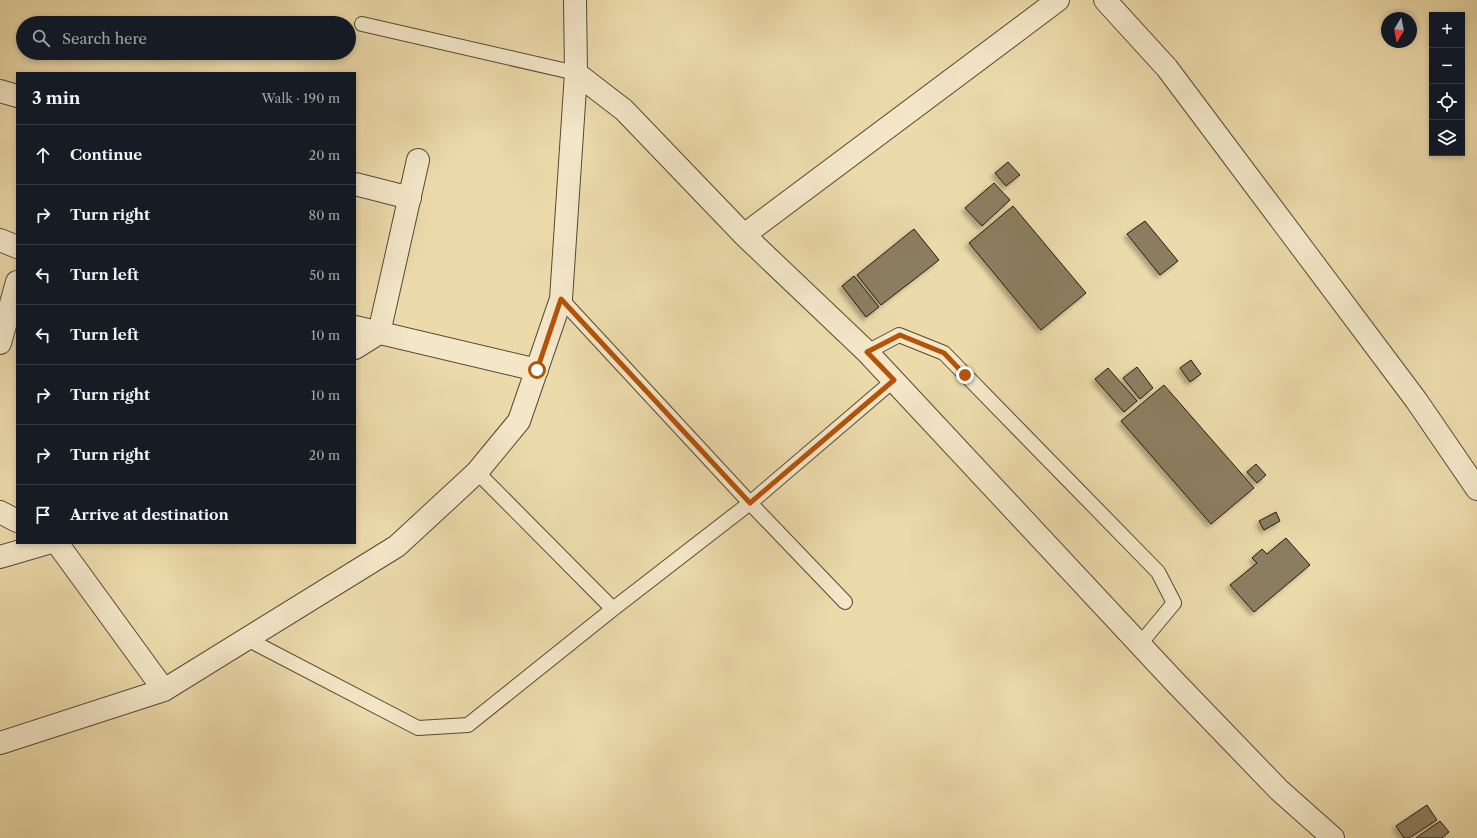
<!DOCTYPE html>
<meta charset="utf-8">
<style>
:root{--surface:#171b24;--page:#242831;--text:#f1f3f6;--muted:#9ea1a6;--line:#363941}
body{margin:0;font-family:"Libre Caslon Text",serif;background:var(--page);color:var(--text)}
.controls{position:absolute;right:12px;top:12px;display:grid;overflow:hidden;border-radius:0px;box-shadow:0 2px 6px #0003}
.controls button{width:36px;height:36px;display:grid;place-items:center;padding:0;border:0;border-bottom:1px solid var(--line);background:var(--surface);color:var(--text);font:20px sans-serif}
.compass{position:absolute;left:1381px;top:12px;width:36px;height:36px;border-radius:50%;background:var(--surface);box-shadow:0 2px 6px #0003;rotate:190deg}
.stop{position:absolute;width:12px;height:12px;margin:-9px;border:3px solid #b45309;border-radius:50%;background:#fff}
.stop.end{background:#b45309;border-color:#fff;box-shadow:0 1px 4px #0008}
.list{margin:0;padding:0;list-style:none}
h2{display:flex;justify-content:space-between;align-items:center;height:52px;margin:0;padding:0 16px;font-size:17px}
h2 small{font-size:13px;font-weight:400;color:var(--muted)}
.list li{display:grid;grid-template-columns:26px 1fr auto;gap:12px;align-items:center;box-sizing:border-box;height:60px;padding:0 16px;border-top:1px solid var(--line)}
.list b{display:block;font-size:15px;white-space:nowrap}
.list em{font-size:13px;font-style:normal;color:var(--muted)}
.icon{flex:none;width:22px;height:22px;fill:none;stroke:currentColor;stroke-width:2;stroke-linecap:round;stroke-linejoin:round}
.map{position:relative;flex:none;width:1477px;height:838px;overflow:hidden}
.search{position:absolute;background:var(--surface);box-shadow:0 2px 6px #0003;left:16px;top:16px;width:340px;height:44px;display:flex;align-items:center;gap:10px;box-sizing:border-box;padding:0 14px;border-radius:22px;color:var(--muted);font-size:15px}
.panel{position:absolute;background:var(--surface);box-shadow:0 2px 6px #0003;left:16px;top:72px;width:340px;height:472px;border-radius:0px}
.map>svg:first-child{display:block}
</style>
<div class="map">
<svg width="1477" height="838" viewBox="0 0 1477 838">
<defs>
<filter id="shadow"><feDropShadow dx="-3.5" dy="3.5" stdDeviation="2" flood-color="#0004"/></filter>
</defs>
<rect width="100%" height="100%" fill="#ecdaaa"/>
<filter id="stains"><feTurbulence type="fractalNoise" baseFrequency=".005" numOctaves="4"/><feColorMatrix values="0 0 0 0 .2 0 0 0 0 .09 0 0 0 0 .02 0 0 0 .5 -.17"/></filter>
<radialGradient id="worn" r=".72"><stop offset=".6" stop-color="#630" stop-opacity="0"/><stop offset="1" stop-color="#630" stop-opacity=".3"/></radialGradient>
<path fill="#8b7e60" stroke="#221a10" filter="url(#shadow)" d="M1008,162L1020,175L1006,186L995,173Z
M994,183L1010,200L982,226L965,208Z
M1013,206L1086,293L1041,330L969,243Z
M1145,221L1178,261L1160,275L1127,234Z
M914,229L939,260L881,305L857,275Z
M854,276L879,307L866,317L842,286Z
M1191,360L1201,374L1190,382L1180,368Z
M1137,367L1153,388L1140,399L1123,378Z
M1108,368L1137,401L1124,412L1095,379Z
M1164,385L1254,488L1211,524L1121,421Z
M1256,464L1266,475L1257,483L1247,472Z
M1276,512L1280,521L1264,530L1259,521Z
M1286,538L1310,565L1254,612L1230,585L1257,563L1252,558L1262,549L1267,554Z
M1427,805L1437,820L1409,838H1404L1396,826Z
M1440,821L1449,832L1442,838H1416Z"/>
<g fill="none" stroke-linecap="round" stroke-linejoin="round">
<defs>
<path id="service" d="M362,24L576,73
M561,299L750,503L845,602
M867,352L899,335L944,353L1158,572L1174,603L1140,644
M477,472L613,609
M247,639L418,728L468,725L613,609L750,503L894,380"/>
<path id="minor" d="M1105,0L1167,68L1416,400L1477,489
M576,73L624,110L744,235L867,352L1173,680L1279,790L1333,838
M0,91L17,96
M355,184L410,198
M744,235L1058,0
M0,240L17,247
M355,327L537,370
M0,343L17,282
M355,348L379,333L418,160
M0,512L17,521
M57,543L164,690
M0,557L48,543
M0,743L164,690L397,546L477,472L519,421L561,299L576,73L575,0"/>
</defs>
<use href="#service" stroke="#544a36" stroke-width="16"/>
<use href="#minor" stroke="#544a36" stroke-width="24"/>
<use href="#service" stroke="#f3e7c8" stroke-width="14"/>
<use href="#minor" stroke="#f3e7c8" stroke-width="22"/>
</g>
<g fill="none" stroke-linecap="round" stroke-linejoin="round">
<path stroke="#b45309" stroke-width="5" d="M537,370L561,299L750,503L894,380L867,352L900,335L944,353L965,375"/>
</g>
<rect width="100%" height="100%" filter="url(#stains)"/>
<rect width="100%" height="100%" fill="url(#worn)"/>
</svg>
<div class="controls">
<button>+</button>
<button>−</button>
<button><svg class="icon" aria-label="locate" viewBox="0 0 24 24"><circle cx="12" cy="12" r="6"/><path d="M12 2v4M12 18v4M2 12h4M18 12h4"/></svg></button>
<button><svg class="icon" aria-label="layers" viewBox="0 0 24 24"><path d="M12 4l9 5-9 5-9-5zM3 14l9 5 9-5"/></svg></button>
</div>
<svg class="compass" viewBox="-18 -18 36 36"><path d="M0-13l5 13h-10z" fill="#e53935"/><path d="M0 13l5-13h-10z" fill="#9ea1a6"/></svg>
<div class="stop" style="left:537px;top:370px"></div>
<div class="stop end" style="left:965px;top:375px"></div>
<div class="search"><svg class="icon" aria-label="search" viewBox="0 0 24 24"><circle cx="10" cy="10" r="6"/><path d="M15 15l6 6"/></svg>Search here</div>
<section class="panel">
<h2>3 min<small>Walk · 190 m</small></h2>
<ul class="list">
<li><svg class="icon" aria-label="ahead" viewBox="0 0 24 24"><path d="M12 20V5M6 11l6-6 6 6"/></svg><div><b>Continue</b></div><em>20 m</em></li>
<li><svg class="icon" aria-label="right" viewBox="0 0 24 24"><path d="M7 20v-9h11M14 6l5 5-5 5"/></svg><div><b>Turn right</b></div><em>80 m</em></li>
<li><svg class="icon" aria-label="left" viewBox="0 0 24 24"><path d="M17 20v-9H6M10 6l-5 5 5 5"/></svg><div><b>Turn left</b></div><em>50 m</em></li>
<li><svg class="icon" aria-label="left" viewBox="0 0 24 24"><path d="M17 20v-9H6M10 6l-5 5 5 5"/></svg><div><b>Turn left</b></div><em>10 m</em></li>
<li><svg class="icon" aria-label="right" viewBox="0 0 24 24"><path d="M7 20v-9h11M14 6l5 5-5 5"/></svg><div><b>Turn right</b></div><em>10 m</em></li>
<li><svg class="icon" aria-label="right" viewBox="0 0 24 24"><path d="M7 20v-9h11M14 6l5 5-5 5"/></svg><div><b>Turn right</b></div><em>20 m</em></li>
<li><svg class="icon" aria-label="arrive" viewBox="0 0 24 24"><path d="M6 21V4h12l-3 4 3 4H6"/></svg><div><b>Arrive at destination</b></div></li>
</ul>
</section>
</div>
